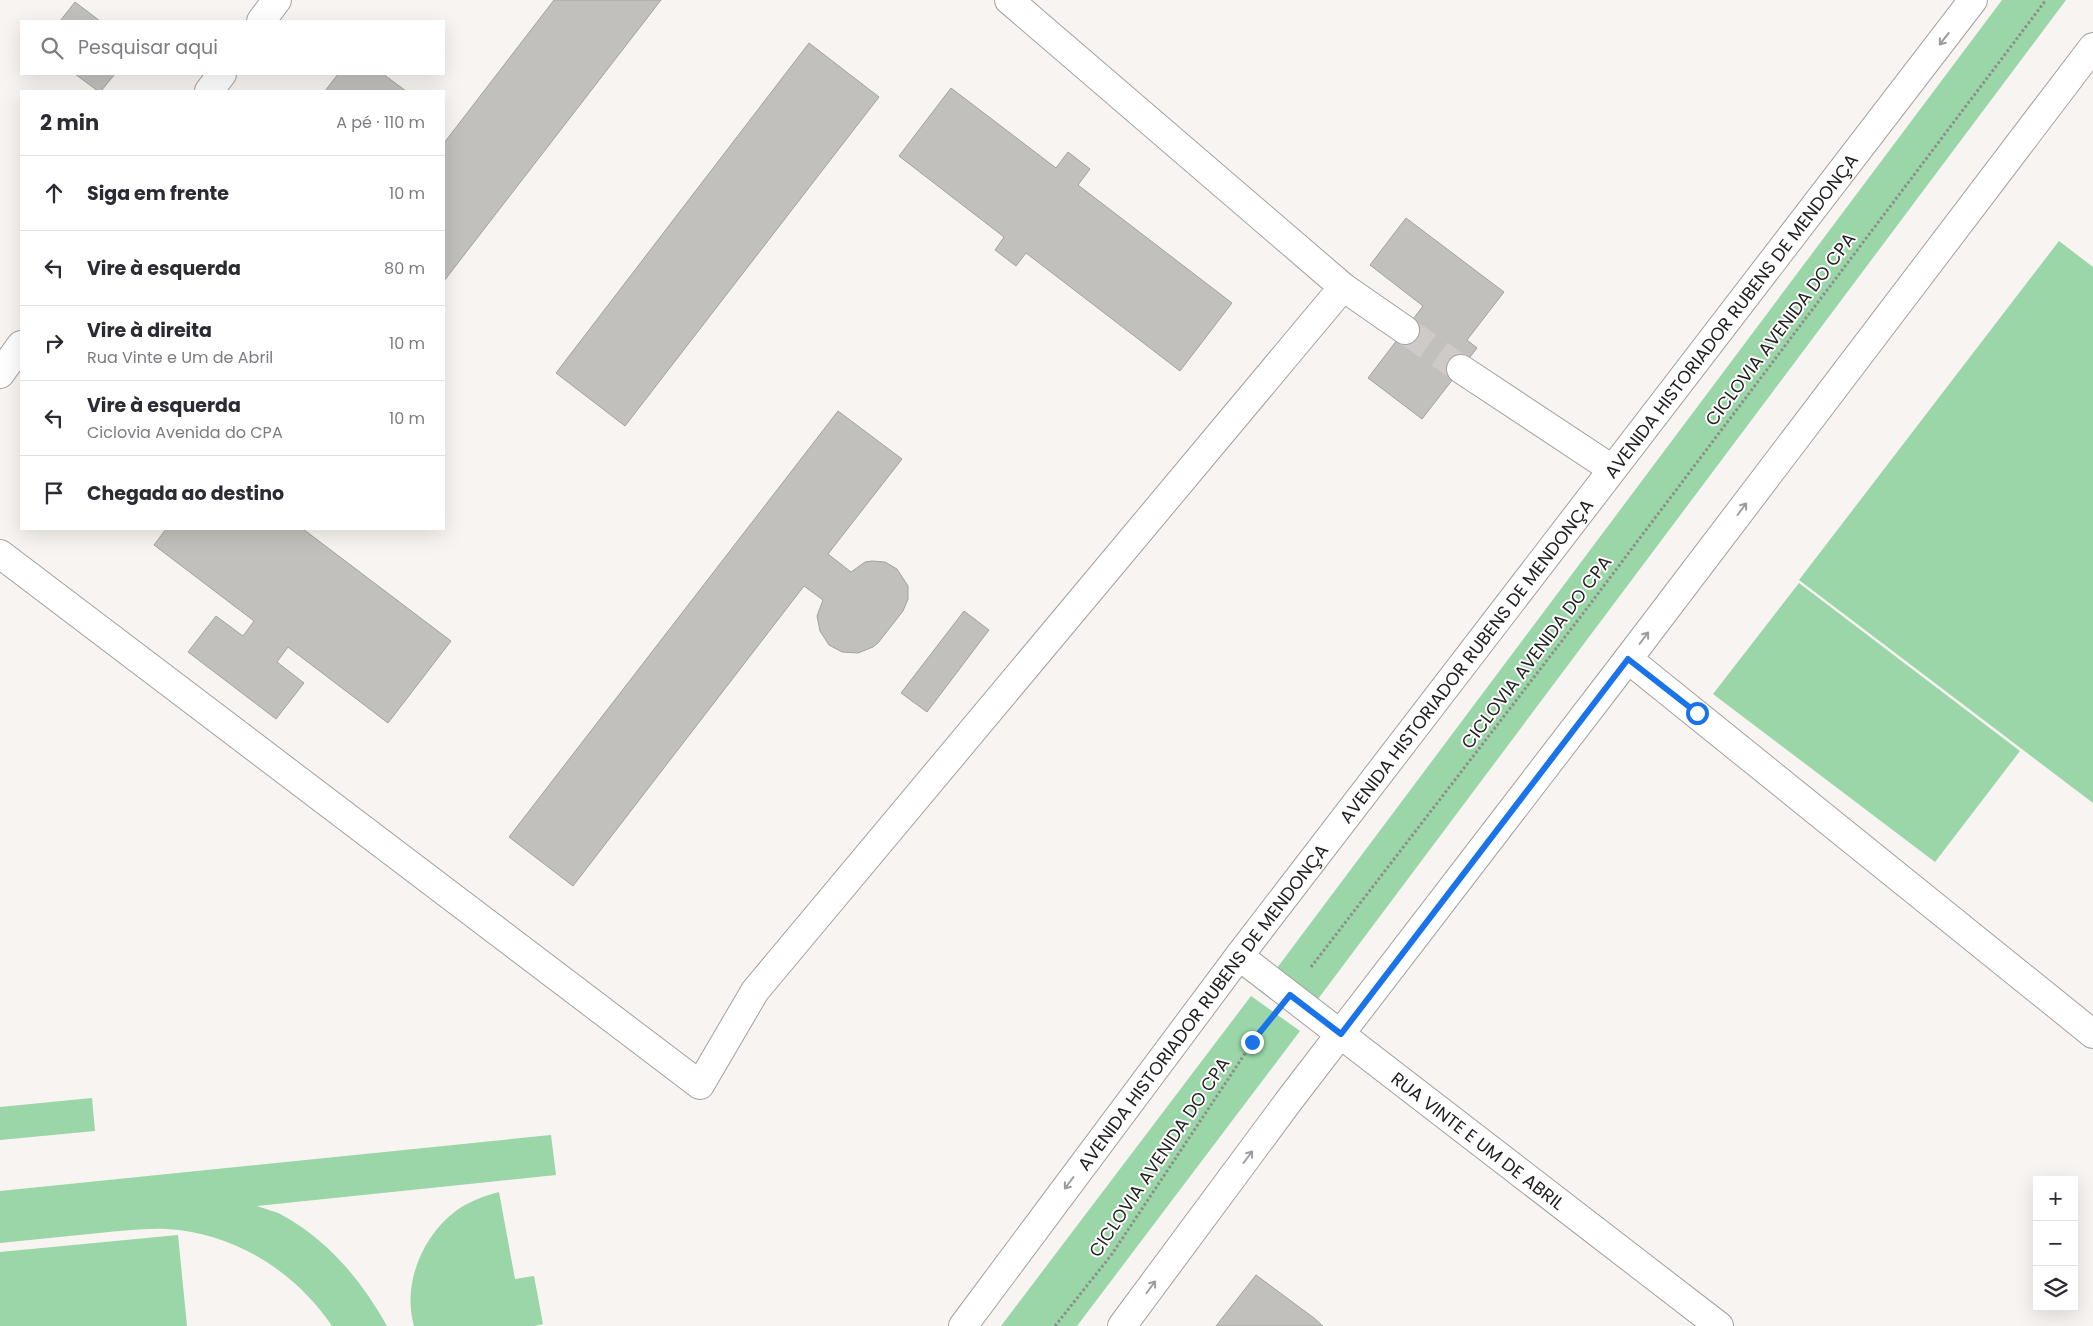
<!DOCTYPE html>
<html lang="pt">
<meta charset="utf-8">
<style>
:root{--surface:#fff;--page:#f2f2f3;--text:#2b2b33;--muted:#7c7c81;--line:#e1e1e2}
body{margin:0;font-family:Poppins,sans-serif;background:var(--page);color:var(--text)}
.controls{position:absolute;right:15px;bottom:15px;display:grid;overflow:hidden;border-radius:0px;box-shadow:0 5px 20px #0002}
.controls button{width:45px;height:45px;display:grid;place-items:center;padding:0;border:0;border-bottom:1px solid var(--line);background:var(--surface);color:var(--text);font:25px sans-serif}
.stop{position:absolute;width:15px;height:15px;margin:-11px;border:4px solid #1a73e8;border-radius:50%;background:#fff}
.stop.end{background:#1a73e8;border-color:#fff;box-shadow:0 1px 5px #0008}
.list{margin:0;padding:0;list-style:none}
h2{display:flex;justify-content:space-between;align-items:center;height:65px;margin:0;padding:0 20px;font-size:21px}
h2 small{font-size:16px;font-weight:400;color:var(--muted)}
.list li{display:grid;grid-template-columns:32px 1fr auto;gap:15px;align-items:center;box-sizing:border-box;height:75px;padding:0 20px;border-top:1px solid var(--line)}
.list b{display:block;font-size:19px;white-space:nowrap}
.list p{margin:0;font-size:16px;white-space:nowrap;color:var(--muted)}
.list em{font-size:16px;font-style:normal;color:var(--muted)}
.icon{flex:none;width:28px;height:28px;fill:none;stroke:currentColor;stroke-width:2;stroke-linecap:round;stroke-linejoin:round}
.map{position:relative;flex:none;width:2093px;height:1326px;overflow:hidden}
.search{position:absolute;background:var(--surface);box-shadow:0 5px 20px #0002;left:20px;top:20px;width:425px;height:55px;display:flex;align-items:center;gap:12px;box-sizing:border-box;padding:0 18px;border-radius:0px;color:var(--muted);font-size:19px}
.panel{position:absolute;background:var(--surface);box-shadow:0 5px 20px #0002;left:20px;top:90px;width:425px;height:440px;border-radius:0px}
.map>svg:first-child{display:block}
</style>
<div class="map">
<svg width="2093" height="1326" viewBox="0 0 2093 1326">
<rect width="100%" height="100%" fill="#f7f4f1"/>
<path fill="#9ad6a7" d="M2002,0H2066L1318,999L1277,968Z
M2059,241L2093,267V803L1799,580Z
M1799,583L2020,751L1935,862L1713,694Z
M1251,996L1300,1031L1077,1326H1001Z
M92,1098L95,1131L0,1140V1107Z
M551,1135L556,1175L257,1206C264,1209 275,1211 282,1215C329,1241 361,1280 387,1326H332C295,1271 234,1233 167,1229C144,1228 121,1231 99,1233C66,1236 33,1240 0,1243V1191Z
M499,1192L515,1279L534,1276L543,1324L534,1326H414C402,1284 422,1236 457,1210C470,1201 484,1196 499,1192Z
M178,1235L187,1326H0V1252Z"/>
<path fill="#c2c0bc" stroke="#a4a29e" d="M554,0H661L444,281V143Z
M75,2L100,21H60Z
M809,43L879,97L625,426L556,373Z
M75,74H115L101,91H98Z
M338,74H383L406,91H325Z
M951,88L1056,168L1068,152L1090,169L1078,185L1232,303L1180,371L1026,253L1016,266L995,250L1004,237L899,156Z
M1406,218L1504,292L1467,340L1477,348L1422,419L1368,378L1423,306L1370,265Z
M838,411L902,459L828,554L851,572L865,562L872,561L885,562L897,569L908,586V599L903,611L878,643L873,647L858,653L842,652L829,645L820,631L817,616L823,600L804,586L573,886L509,837Z
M166,529H303L451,641L388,723L288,647L277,662L304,683L276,719L188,652L216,616L243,636L254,621L154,545Z
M964,611L989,630L927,712L901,693Z
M1256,1275L1314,1318L1323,1326H1216Z"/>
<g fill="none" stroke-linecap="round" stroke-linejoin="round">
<path stroke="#cdcac7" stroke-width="28" stroke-dasharray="28 14" stroke-linecap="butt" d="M1405,330L1461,369"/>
<defs>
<g id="minor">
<path d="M261,21L277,0"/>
<path d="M209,91L222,74"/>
<path d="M1343,287L1405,330"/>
<path d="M1461,369L1612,469"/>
<path d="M0,374L21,345"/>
<path d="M0,554L700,1085L755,991L1343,287L1009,0"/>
<path d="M1628,659L2093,1034"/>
<path id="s1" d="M1239,956L1719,1326"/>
</g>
<g id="major">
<path id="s2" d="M963,1326L1239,956L1973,0"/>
<path d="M1122,1326L1291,1098L1628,659L2093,47"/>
</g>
</defs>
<use href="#minor" stroke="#a3a19e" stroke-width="30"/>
<use href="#major" stroke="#a3a19e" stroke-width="30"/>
<path stroke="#8f8d8a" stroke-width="3" stroke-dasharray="2.5 2.5" stroke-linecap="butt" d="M1311,967L1578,620L2046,0
M1055,1326L1112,1254L1252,1043L1269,1021"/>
<use href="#minor" stroke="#fff" stroke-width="28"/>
<use href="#major" stroke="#fff" stroke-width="28"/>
</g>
<defs><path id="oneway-shaft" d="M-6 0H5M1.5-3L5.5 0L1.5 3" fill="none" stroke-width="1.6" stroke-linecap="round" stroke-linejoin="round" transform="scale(1.25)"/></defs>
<g stroke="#9c9c9b">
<use href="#oneway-shaft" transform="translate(1944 39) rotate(128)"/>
<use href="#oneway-shaft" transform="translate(1742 509) rotate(-53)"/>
<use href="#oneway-shaft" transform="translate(1644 638) rotate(-53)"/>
<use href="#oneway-shaft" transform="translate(1248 1157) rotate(-53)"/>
<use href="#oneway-shaft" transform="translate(1069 1183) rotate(127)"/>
<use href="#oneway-shaft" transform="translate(1151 1287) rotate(-53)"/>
</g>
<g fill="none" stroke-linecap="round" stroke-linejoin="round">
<path stroke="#1a73e8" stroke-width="6" d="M1252,1042L1290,995L1341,1034L1628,659L1697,713"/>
</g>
<g text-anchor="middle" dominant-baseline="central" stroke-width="4" stroke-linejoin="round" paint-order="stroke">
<g font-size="18" fill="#232220" stroke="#fff">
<text stroke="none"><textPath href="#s2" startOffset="1269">AVENIDA HISTORIADOR RUBENS DE MENDONÇA</textPath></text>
<text transform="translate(1780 329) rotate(-53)">CICLOVIA AVENIDA DO CPA</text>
<text transform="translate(1536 652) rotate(-53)">CICLOVIA AVENIDA DO CPA</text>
<text stroke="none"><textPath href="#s2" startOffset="834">AVENIDA HISTORIADOR RUBENS DE MENDONÇA</textPath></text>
<text stroke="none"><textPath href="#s2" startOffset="399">AVENIDA HISTORIADOR RUBENS DE MENDONÇA</textPath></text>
<text stroke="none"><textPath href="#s1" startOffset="302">RUA VINTE E UM DE ABRIL</textPath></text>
<text transform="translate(1159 1157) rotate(-56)">CICLOVIA AVENIDA DO CPA</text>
</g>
</g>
</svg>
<div class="controls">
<button>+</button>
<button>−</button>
<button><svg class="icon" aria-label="layers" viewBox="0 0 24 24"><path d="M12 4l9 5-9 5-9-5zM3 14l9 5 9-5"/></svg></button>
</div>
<div class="stop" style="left:1697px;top:713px"></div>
<div class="stop end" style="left:1252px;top:1042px"></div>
<div class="search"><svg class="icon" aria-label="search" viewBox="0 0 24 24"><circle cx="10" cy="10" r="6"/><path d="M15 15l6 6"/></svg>Pesquisar aqui</div>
<section class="panel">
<h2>2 min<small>A pé · 110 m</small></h2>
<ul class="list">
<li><svg class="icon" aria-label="ahead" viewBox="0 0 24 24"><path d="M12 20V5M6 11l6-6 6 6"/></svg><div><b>Siga em frente</b></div><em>10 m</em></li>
<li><svg class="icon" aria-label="left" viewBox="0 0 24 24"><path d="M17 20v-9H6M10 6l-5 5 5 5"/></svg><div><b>Vire à esquerda</b></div><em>80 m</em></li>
<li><svg class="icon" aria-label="right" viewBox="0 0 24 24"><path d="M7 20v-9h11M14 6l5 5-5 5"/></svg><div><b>Vire à direita</b><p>Rua Vinte e Um de Abril</p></div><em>10 m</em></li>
<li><svg class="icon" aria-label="left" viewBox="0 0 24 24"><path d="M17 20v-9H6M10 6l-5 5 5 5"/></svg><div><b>Vire à esquerda</b><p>Ciclovia Avenida do CPA</p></div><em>10 m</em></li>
<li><svg class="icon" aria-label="arrive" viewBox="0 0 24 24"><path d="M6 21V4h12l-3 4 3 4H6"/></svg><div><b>Chegada ao destino</b></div></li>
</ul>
</section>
</div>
